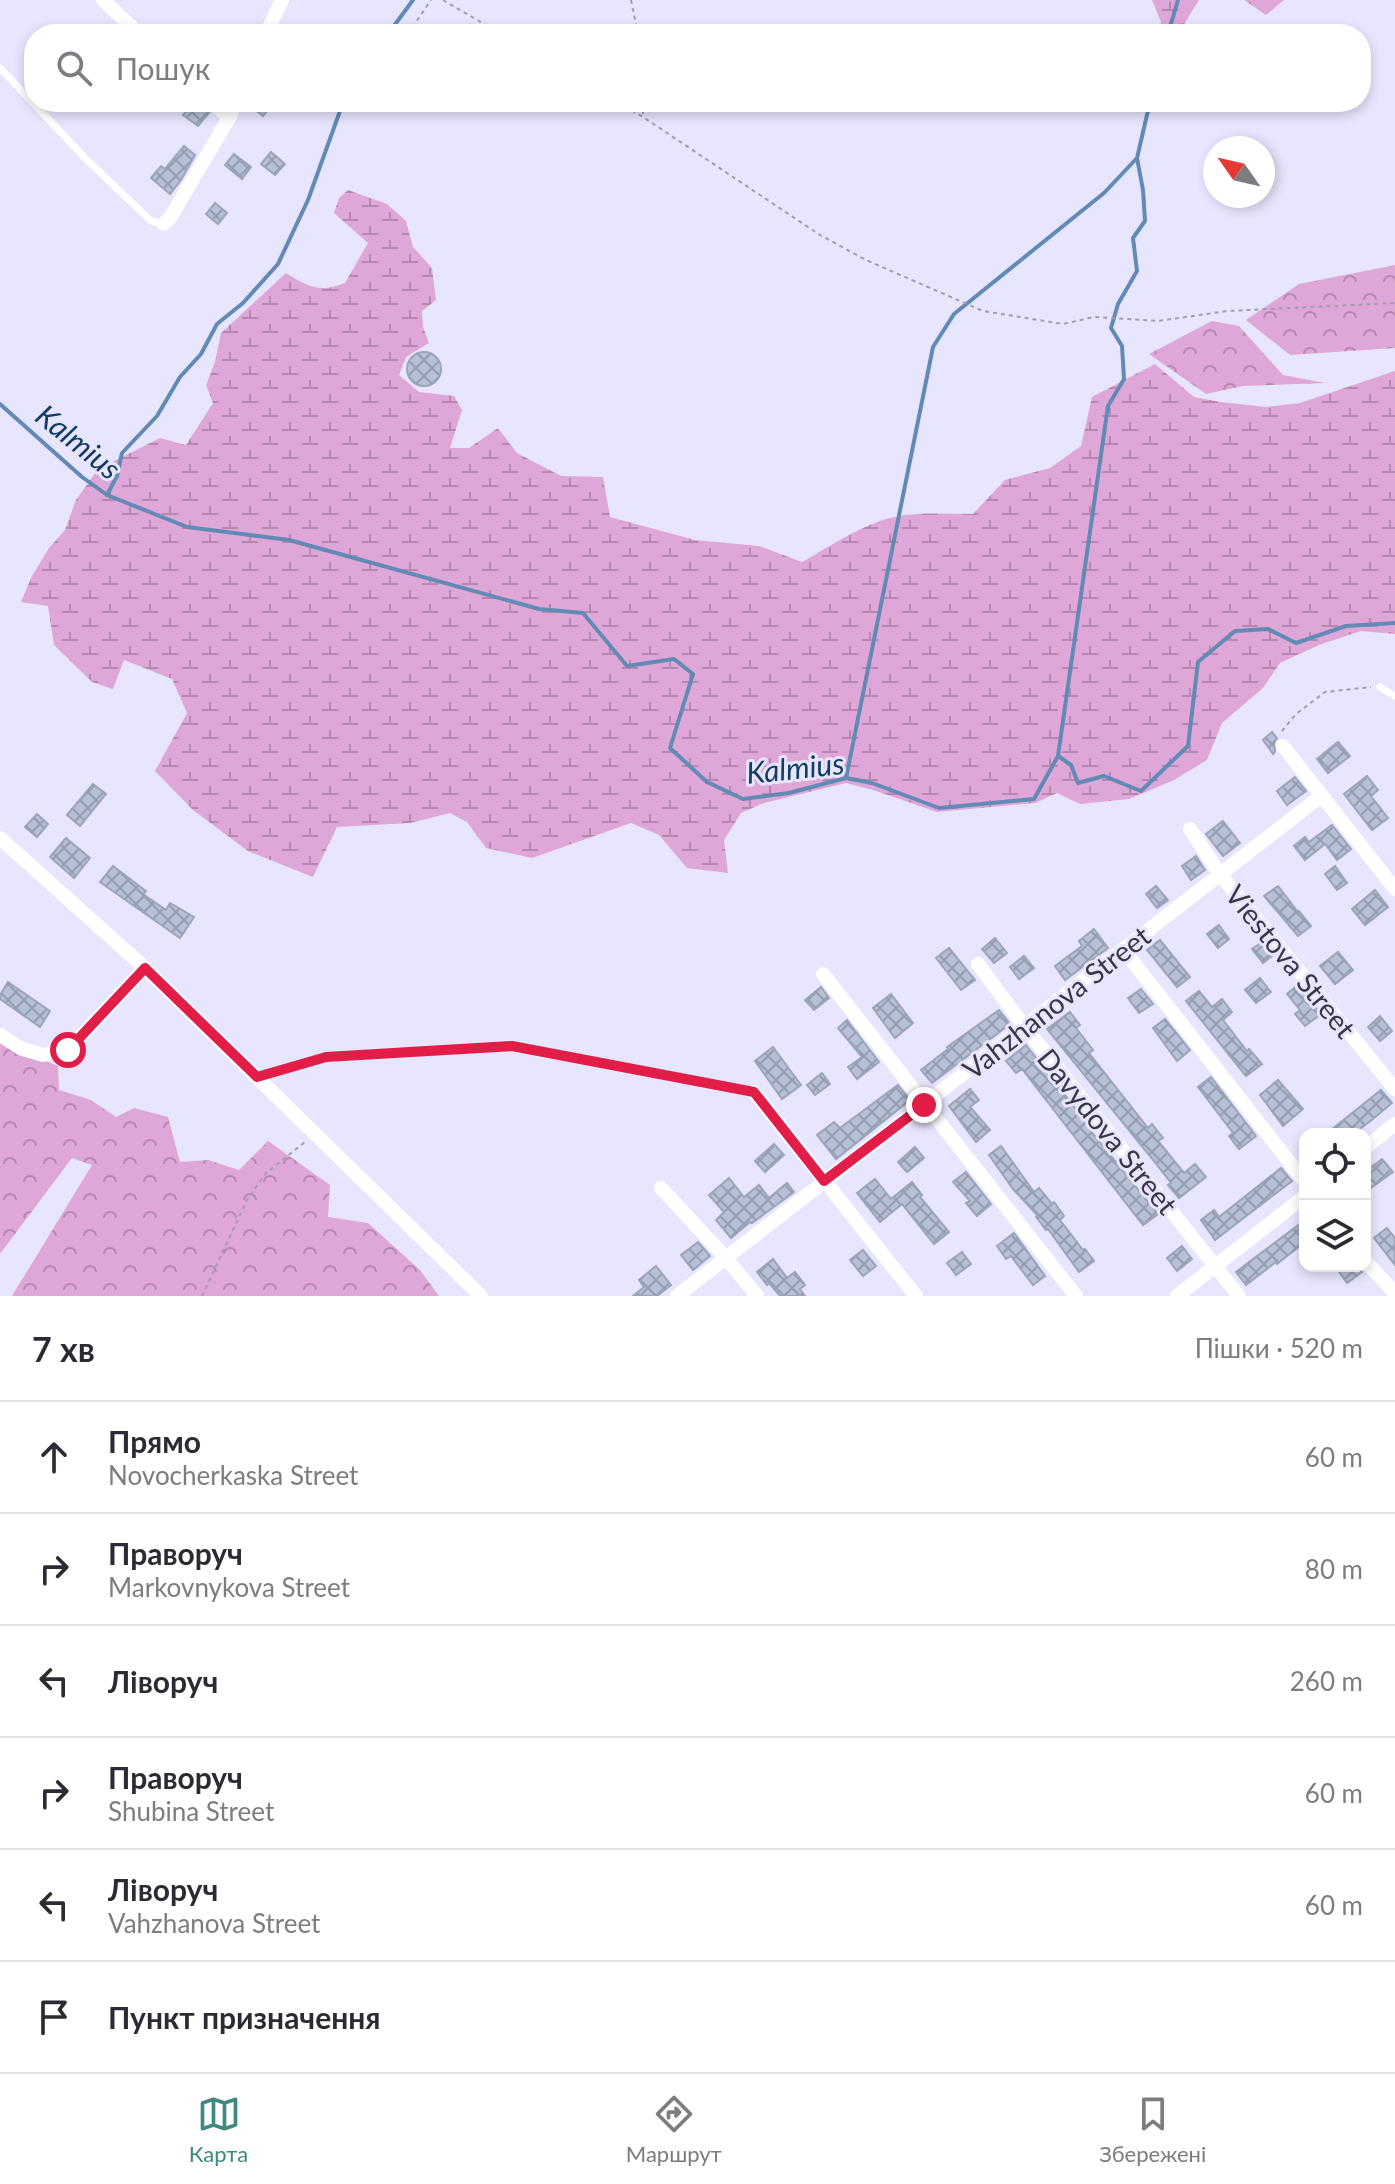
<!DOCTYPE html>
<html lang="uk">
<meta charset="utf-8">
<style>
:root{--surface:#fff;--page:#f2f2f3;--text:#2b2b33;--muted:#7c7c81;--line:#e1e1e2;--accent:#418881}
body{margin:0;font-family:Lato,sans-serif;background:var(--page);color:var(--text)}
.controls{position:absolute;right:24px;bottom:24px;display:grid;overflow:hidden;border-radius:16px;box-shadow:0 4px 12px #0003}
.controls button{width:72px;height:72px;display:grid;place-items:center;padding:0;border:0;border-bottom:2px solid var(--line);background:var(--surface);color:var(--text);font:40px sans-serif}
.compass{position:absolute;left:1203px;top:136px;width:72px;height:72px;border-radius:50%;background:var(--surface);box-shadow:0 4px 12px #0003;rotate:304deg}
.stop{position:absolute;width:24px;height:24px;margin:-18px;border:6px solid #e11d48;border-radius:50%;background:#fff}
.stop.end{background:#e11d48;border-color:#fff;box-shadow:0 2px 8px #0008}
.list{margin:0;padding:0;list-style:none}
h2{display:flex;justify-content:space-between;align-items:center;height:104px;margin:0;padding:0 32px;font-size:34px}
h2 small{font-size:26px;font-weight:400;color:var(--muted)}
.list li{display:grid;grid-template-columns:52px 1fr auto;gap:24px;align-items:center;box-sizing:border-box;height:112px;padding:0 32px;border-top:2px solid var(--line)}
.list b{display:block;font-size:30px;white-space:nowrap}
.list p{margin:0;font-size:26px;white-space:nowrap;color:var(--muted)}
.list em{font-size:26px;font-style:normal;color:var(--muted)}
.icon{flex:none;width:44px;height:44px;fill:none;stroke:currentColor;stroke-width:2;stroke-linecap:round;stroke-linejoin:round}
.map{position:relative;flex:none;width:1395px;height:1296px;overflow:hidden}
.search{position:absolute;background:var(--surface);box-shadow:0 4px 12px #0003;left:24px;right:24px;top:24px;height:88px;display:flex;align-items:center;gap:20px;box-sizing:border-box;padding:0 28px;border-radius:32px;color:var(--muted);font-size:30px}
.sheet{height:776px;background:var(--surface)}
nav{display:flex;justify-content:space-around;align-items:center;box-sizing:border-box;height:112px;border-top:2px solid var(--line);background:var(--surface);font-size:22px;color:var(--muted)}
nav a{display:grid;justify-items:center;gap:4px}
nav .on{color:var(--accent)}
.map>svg:first-child{display:block}
</style>
<div class="map">
<svg width="1395" height="1296" viewBox="0 0 1395 1296">
<defs>
<pattern id="forest-crowns" width="20" height="18" patternUnits="userSpaceOnUse" patternTransform="scale(2)"><rect width="20" height="18" fill="#dfa6d8"/><path d="M2 6a3 3 0 1 1 6 0M12 15a3 3 0 1 1 6 0" fill="none" stroke="#b688b1"/></pattern>
<pattern id="wetland-marsh" width="20" height="14" patternUnits="userSpaceOnUse" patternTransform="scale(2)"><rect width="20" height="14" fill="#dfa6d8"/><path d="M1 5h8M5 5V1M11 12h8M15 12V8" fill="none" stroke="#b688b1"/></pattern>
<pattern id="building-cross-hatch" width="8" height="8" patternUnits="userSpaceOnUse" patternTransform="scale(2)"><rect width="8" height="8" fill="#b7c0d6"/><path d="M0 0l8 8M0 8l8-8" fill="none" stroke="#969daf"/></pattern>
</defs>
<rect width="100%" height="100%" fill="#e8e6fe"/>
<path fill="url(#forest-crowns)" d="M1395,265V348L1290,355L1246,320L1299,284Z
M1212,321L1239,326L1283,375L1325,383L1243,386L1206,394L1149,354Z
M0,1042L58,1066L59,1090L91,1100L116,1117L134,1108L168,1117L180,1162L208,1160L239,1170L268,1141L330,1185L328,1217L368,1223L420,1270L439,1296H12L92,1165L72,1158L0,1254Z"/>
<path fill="url(#wetland-marsh)" d="M1152,0H1199L1178,34H1158L1161,22Z
M1244,0H1284L1266,15Z
M348,190L387,204L406,221L413,247L432,268L436,300L422,311L423,327L429,343L406,357L399,375L419,392L454,396L462,410L450,448H469L498,428L517,453L561,476L603,477L610,517L695,540L759,546L802,562C827,548 852,531 880,521C909,511 942,514 973,514L1005,480L1050,468L1081,446L1092,397L1155,364L1194,397L1221,402L1266,407L1300,403L1395,371V634L1361,631L1319,645L1280,663L1263,688L1222,723L1207,760L1174,780L1129,799L1080,804L1057,793L1035,803L937,812L873,790L846,783L764,803L741,813L724,840L728,873L687,868L659,835L631,823L532,858L486,848L467,822L450,813L410,823L337,827L313,877L248,851L193,810L155,771L187,713L172,679L124,660L113,689L92,682L54,645L48,606L21,602L32,576L49,548L65,530L76,500L98,469L160,438L186,445L213,403L206,385L215,362L221,333L286,273C308,287 320,293 345,283L368,243L334,213L339,198Z"/>
<g fill="none" stroke-linecap="round" stroke-linejoin="round">
<path stroke="#628ab5" stroke-width="4" d="M388,34L413,0
M1168,34L1178,0
M0,404L82,477L107,495L187,527L289,540L539,609L583,613L627,666L674,659L693,674L670,748L707,782L743,799L789,793L846,778L872,783L939,808L1034,799L1058,756L1071,765L1078,783L1104,776L1141,791L1188,746L1198,662L1235,631L1268,629L1296,643L1346,626L1395,623
M107,495L117,476L122,453L157,416L180,377L201,354L217,324L243,303L278,264L308,200L340,111L348,102
M1058,756L1108,406L1124,379L1122,346L1111,328L1118,304L1137,271L1133,238L1145,221L1143,190L1137,158
M846,778L933,347L954,314L1104,193L1137,158L1150,102"/>
</g>
<path fill="url(#building-cross-hatch)" stroke="#9ca4ba" stroke-width="2" d="M194,102L209,113L198,126L183,115Z
M246,102H274L263,116Z
M184,146L195,155L181,180L170,194L151,178L161,166L165,169Z
M271,152L285,164L275,175L261,164Z
M234,154L251,167L242,179L225,165Z
M215,203L227,213L218,224L206,214Z
M407 369a17 17 0 1 1 34 0a17 17 0 1 1-34 0Z
M1272,732L1277,738L1274,743L1275,752L1273,754L1263,740Z
M1338,742L1350,756L1328,773L1317,759Z
M1367,776L1378,790L1371,796L1388,818L1372,830L1344,794Z
M1295,777L1306,791L1287,805L1277,791Z
M93,784L106,794L80,826L67,815Z
M37,814L48,824L37,837L25,827Z
M1223,821L1240,843L1223,856L1206,834Z
M1332,825L1351,849L1337,860L1325,844L1305,860L1294,846L1305,837L1309,842Z
M66,838L90,858L74,878L50,857Z
M1196,856L1205,870L1191,880L1182,866Z
M113,866L146,891L143,894L166,910L170,903L194,917L180,938L100,882Z
M1335,866L1347,883L1337,890L1325,874Z
M1156,886L1168,900L1157,908L1146,894Z
M1278,886L1298,912L1299,911L1311,926L1298,936L1264,896Z
M1375,890L1388,907L1365,925L1352,909Z
M1219,925L1229,939L1218,948L1207,934Z
M1094,929L1108,948L1065,980L1055,966L1082,946L1079,941Z
M995,938L1007,953L994,963L982,949Z
M1160,940L1190,977L1177,987L1147,950Z
M1262,942L1273,955L1263,963L1252,949Z
M949,948L975,980L961,990L936,958Z
M1338,952L1353,970L1335,984L1320,966Z
M1024,956L1034,968L1019,979L1010,967Z
M1260,978L1271,992L1256,1003L1245,990Z
M8,982L50,1011L40,1027L0,999V995Z
M1298,985L1321,1014L1305,1026L1295,1014L1300,1010L1287,994Z
M821,987L829,998L814,1010L805,1000Z
M1141,989L1153,1004L1139,1013L1128,998Z
M1199,991L1212,1007L1222,999L1232,1012L1223,1020L1247,1051L1249,1049L1262,1064L1246,1076L1186,1001Z
M891,994L913,1023L895,1038L873,1008Z
M999,1010L1010,1024L932,1083L921,1070L948,1049L947,1047Z
M1070,1012L1080,1025L1076,1028L1093,1050L1089,1053L1148,1128L1152,1124L1163,1138L1158,1141L1184,1173L1195,1164L1206,1177L1179,1198L1168,1185L1171,1183L1157,1165L1047,1029Z
M1380,1016L1392,1031L1380,1041L1368,1027Z
M1165,1019L1190,1050L1177,1061L1153,1028Z
M847,1020L879,1062L857,1079L848,1067L862,1057L838,1028Z
M1026,1045L1076,1109L1091,1128L1089,1129L1158,1214L1143,1225L1022,1069L1016,1073L1006,1061Z
M773,1047L801,1085L782,1099L755,1061Z
M822,1073L830,1084L815,1095L807,1085Z
M1211,1077L1256,1136L1239,1149L1229,1136L1233,1133L1198,1087Z
M1278,1080L1303,1109L1283,1126L1260,1095Z
M898,1085L910,1100L836,1159L817,1135L834,1122L840,1128Z
M970,1089L979,1100L970,1107L990,1130L976,1142L949,1106Z
M1381,1090L1392,1103L1373,1119L1353,1134H1326Z
M774,1144L784,1155L765,1172L755,1161Z
M1001,1146L1034,1192L1039,1188L1052,1204L1054,1202L1064,1216L1060,1220L1083,1250L1085,1249L1094,1261L1079,1272L1048,1229L1046,1230L1036,1217L1037,1215L1013,1189L989,1155Z
M915,1147L924,1158L907,1172L898,1162Z
M1382,1159L1393,1172L1365,1192V1172Z
M1281,1168L1292,1181L1215,1240L1201,1220L1214,1210L1219,1217Z
M966,1172L991,1204L977,1216L966,1203L970,1201L953,1182Z
M729,1178L744,1197L759,1185L769,1198L787,1183L794,1192L752,1223L750,1222L731,1238L716,1220L724,1212L709,1195Z
M875,1179L891,1199L912,1182L922,1195L920,1197L949,1232L934,1244L902,1204L880,1222L857,1193Z
M1305,1220V1242L1277,1264L1276,1262L1246,1285L1236,1272Z
M1387,1228L1395,1238V1265L1374,1238Z
M1014,1233L1045,1276L1033,1285L1011,1256L1006,1259L997,1246Z
M698,1242L710,1256L693,1270L681,1255Z
M1182,1246L1192,1259L1177,1271L1167,1258Z
M863,1250L876,1266L863,1276L850,1260Z
M962,1252L971,1264L956,1275L947,1263Z
M773,1259L787,1278L795,1272L805,1285L800,1289L805,1296H780L769,1283L767,1285L757,1272Z
M656,1266L671,1285L657,1296H633L644,1287L639,1280Z
M1335,1266H1357L1362,1272L1347,1283Z"/>
<g fill="none" stroke-linecap="round" stroke-linejoin="round">
<path stroke="#a09eb0" stroke-width="2" stroke-dasharray="4 4" stroke-linecap="butt" d="M443,0L501,34
M631,0L638,34
M408,34L431,0
M618,102L643,117L820,235L866,260L983,311L1063,324L1094,317L1158,321L1227,311L1395,303
M643,102V115
M1282,731L1296,714L1325,692L1371,687
M273,1072L326,1057L512,1046L740,1090
M202,1296L247,1200L266,1173L305,1142"/>
<path stroke="#fff" stroke-width="7" d="M0,68L84,157L151,221L163,224
M1380,687L1395,696"/>
<path stroke="#fff" stroke-width="14" d="M103,0L139,34
M266,34L282,0
M212,102L229,118
M163,224L170,218L229,118L236,102
M1283,746L1395,889
M1190,829L1220,874L1395,1089
M0,838L145,968L481,1296
M1123,949L1305,1182
M978,964L1024,1026L1239,1296
M823,974L1076,1296
M0,1035L20,1048L43,1055L68,1050L145,968
M754,1092L916,1296
M1365,1148L1395,1124
M661,1188L726,1258L757,1296
M1365,1261L1395,1293
M677,1296L1321,796
M1177,1296L1305,1196"/>
</g>
<g fill="none" stroke-linecap="round" stroke-linejoin="round">
<path stroke="#e11d48" stroke-width="10" d="M68,1050L145,968L257,1077L326,1057L512,1046L754,1092L824,1181L924,1105"/>
</g>
<g text-anchor="middle" dominant-baseline="central" stroke-width="6" stroke-linejoin="round" paint-order="stroke">
<g font-size="28" fill="#393842" stroke="#e8e6fe">
<text transform="translate(1291 961) rotate(51)">Viestova Street</text>
<text transform="translate(1056 1002) rotate(-38)">Vahzhanova Street</text>
<text transform="translate(1108 1131) rotate(51)">Davydova Street</text>
</g>
<g font-size="30" font-style="italic" fill="#123c61" stroke="#e8e6fe">
<text transform="translate(79 441) rotate(39)">Kalmius</text>
<text transform="translate(795 767) rotate(-6)">Kalmius</text>
</g>
</g>
</svg>
<div class="controls">
<button><svg class="icon" aria-label="locate" viewBox="0 0 24 24"><circle cx="12" cy="12" r="6"/><path d="M12 2v4M12 18v4M2 12h4M18 12h4"/></svg></button>
<button><svg class="icon" aria-label="layers" viewBox="0 0 24 24"><path d="M12 4l9 5-9 5-9-5zM3 14l9 5 9-5"/></svg></button>
</div>
<svg class="compass" viewBox="-18 -18 36 36"><path d="M0-13l5 13h-10z" fill="#e53935"/><path d="M0 13l5-13h-10z" fill="#7c7c81"/></svg>
<div class="stop" style="left:68px;top:1050px"></div>
<div class="stop end" style="left:924px;top:1105px"></div>
<div class="search"><svg class="icon" aria-label="search" viewBox="0 0 24 24"><circle cx="10" cy="10" r="6"/><path d="M15 15l6 6"/></svg>Пошук</div>
</div>
<section class="sheet">
<h2>7 хв<small>Пішки · 520 m</small></h2>
<ul class="list">
<li><svg class="icon" aria-label="ahead" viewBox="0 0 24 24"><path d="M12 20V5M6 11l6-6 6 6"/></svg><div><b>Прямо</b><p>Novocherkaska Street</p></div><em>60 m</em></li>
<li><svg class="icon" aria-label="right" viewBox="0 0 24 24"><path d="M7 20v-9h11M14 6l5 5-5 5"/></svg><div><b>Праворуч</b><p>Markovnykova Street</p></div><em>80 m</em></li>
<li><svg class="icon" aria-label="left" viewBox="0 0 24 24"><path d="M17 20v-9H6M10 6l-5 5 5 5"/></svg><div><b>Ліворуч</b></div><em>260 m</em></li>
<li><svg class="icon" aria-label="right" viewBox="0 0 24 24"><path d="M7 20v-9h11M14 6l5 5-5 5"/></svg><div><b>Праворуч</b><p>Shubina Street</p></div><em>60 m</em></li>
<li><svg class="icon" aria-label="left" viewBox="0 0 24 24"><path d="M17 20v-9H6M10 6l-5 5 5 5"/></svg><div><b>Ліворуч</b><p>Vahzhanova Street</p></div><em>60 m</em></li>
<li><svg class="icon" aria-label="arrive" viewBox="0 0 24 24"><path d="M6 21V4h12l-3 4 3 4H6"/></svg><div><b>Пункт призначення</b></div></li>
</ul>
</section>
<nav>
<a class="on"><svg class="icon" aria-label="map" viewBox="0 0 24 24"><path d="M3 6l6-2 6 2 6-2v14l-6 2-6-2-6 2zM9 4v14M15 6v14"/></svg>Карта</a>
<a><svg class="icon" aria-label="directions" viewBox="0 0 24 24"><path d="M12 3l9 9-9 9-9-9zM9 14v-3h6M13 9l2 2-2 2"/></svg>Маршрут</a>
<a><svg class="icon" aria-label="saved" viewBox="0 0 24 24"><path d="M7 4h10v16l-5-4-5 4z"/></svg>Збережені</a>
</nav>
